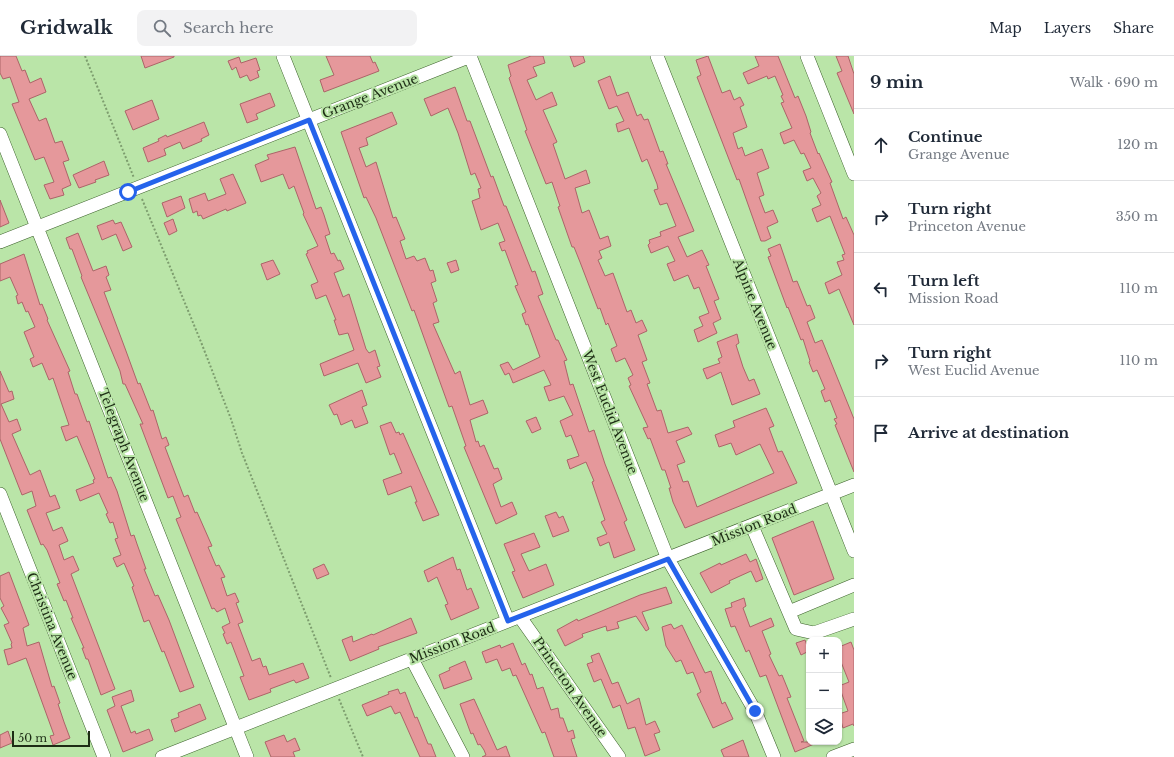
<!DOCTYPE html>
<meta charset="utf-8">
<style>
:root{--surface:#fff;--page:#f2f2f3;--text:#1f2937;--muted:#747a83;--line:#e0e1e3}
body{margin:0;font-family:"Libre Baskerville",serif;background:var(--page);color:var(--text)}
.controls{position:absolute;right:12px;bottom:12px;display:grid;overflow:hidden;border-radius:8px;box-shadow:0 1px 3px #0004}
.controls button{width:36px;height:36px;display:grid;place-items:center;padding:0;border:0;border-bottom:1px solid var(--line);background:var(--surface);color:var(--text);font:20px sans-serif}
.scale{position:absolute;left:12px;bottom:10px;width:78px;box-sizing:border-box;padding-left:4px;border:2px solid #1d2d15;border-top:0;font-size:11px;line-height:14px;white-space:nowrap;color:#1d2d15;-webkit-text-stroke:3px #bae5a8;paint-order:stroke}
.stop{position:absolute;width:12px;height:12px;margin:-9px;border:3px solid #2563eb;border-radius:50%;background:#fff}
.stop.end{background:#2563eb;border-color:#fff;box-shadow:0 1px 4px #0008}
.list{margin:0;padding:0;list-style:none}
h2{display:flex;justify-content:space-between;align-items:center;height:52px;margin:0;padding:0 16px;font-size:17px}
h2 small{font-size:13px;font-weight:400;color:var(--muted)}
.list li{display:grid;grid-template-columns:26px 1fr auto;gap:12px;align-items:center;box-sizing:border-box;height:72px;padding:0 16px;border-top:1px solid var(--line)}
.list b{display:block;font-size:15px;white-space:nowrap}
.list p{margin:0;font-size:13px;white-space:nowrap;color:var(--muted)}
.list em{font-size:13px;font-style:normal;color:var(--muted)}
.icon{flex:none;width:22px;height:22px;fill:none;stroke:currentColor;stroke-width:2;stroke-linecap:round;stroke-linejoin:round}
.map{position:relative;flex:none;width:854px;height:701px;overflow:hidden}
header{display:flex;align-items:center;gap:24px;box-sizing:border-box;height:56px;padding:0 20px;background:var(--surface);border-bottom:1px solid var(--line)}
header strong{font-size:19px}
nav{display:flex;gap:22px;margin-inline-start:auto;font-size:14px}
.search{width:280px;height:36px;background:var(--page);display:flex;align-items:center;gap:10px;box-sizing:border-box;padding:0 14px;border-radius:8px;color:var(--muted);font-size:15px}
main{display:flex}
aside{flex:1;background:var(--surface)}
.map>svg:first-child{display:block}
</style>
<header>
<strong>Gridwalk</strong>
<div class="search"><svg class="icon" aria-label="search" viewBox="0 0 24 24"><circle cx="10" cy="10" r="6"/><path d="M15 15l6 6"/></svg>Search here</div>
<nav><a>Map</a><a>Layers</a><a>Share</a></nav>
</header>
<main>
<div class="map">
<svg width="854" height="701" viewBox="0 0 854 701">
<rect width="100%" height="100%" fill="#bae5a8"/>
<path fill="#e5989b" stroke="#ac6468" d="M0,0H16L22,15L25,14L30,27L41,22L46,36L29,43L39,65L46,62L55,87L62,85L69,104L63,106L71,129L62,133L64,139L50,143L44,129L54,126L44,101L35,104L12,48L19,46L10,21L3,23L0,17Z
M141,0H174V1L145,12Z
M326,0H370L373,7L375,6L379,15L324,36L320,24L334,19Z
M531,0H543L545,7L533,11L537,20L527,24L536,44L552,36L557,49L543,54L557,86L553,88L565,123L586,114L590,127L575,132L582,157L589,154L600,183L608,180L611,190L599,195L602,202L598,204L605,220L613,217L627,256L631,254L636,267L642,264L647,275L638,279L647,304L642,306L650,327L647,328L657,355L661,354L668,377L688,371L692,378L676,385L685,406L677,409L683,426L688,425L697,451L774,417L760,388L736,399L731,387L719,391L715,379L735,371L733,365L766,352L774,370L769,372L778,396L782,395L797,427L685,472L673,446L669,432H671L665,414H662L650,382L648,383L643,372L648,371L629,330L631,329L628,322L633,319L625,302L616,306L611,293L617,290L608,267L606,269L600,252L598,253L580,206L574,191H572L558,151L560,150L552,126L546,128L525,75L527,74L509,22L511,20L508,9Z
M570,0H583L585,6L574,11Z
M708,0L722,37L730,34L734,44L740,41L744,49L740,51L747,71L733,77L738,93L742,91L745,100L762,93L769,112L757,117L764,139L759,141L765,157L773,154L778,166L767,171L771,182L765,185H761L739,123L737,124L697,21L701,19L696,4Z
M755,0H778L795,42L798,40L806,60L811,76L810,77L818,98L819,97L832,126L830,127L843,163L846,161L854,179V269L839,233L829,238L825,227L842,219L837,206L844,204L842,199L845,198L830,160L817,166L812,153L821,149L817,140L821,137L813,122L807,125L803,115L811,112L804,97L801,98L794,84L784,88L780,77L792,72L781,47L784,46L781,40L783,39L775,20L768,23L767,20L748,28L743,17L759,10Z
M836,0H848L854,18V58L837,17L842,15Z
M239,1L241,7L256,2L260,14L257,15L259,21L250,25L247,19L240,22L236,11L232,14L228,5Z
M610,20L617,40L628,36L637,60L641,58L644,64L648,63L660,96L663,95L668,108H666L694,175L678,181L687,201L702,194L709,209L706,210L719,243L714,245L721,263L713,267L717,277L698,286L694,274L703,270L699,261L709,257L699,231L694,233L688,219L674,225L667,208L675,205L668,190L651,197L648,189L650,187L649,184L661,180L660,176L676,170L667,147L660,149L654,134L658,133L657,128L647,103L642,106L629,72L618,76L616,68L624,65L617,50L609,53L598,25Z
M455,31L467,65H470L491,121L493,120L504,150H506L532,216L535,215L543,238L538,240L556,284H558L567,304L564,305L570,329L573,328L589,376L594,374L605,408L627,464L624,466L635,494L614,502L609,486L600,490L597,482L607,478L601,466L605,464L592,426L594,425L586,406L570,413L567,404L579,400L571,379L566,381L560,365L573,359L564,340L549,345L544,331L551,329L544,314L513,327L509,317L505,319L500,309L508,306L513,314L540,301L528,268L526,269L522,258L526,256L515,230L518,229L505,194L502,195L499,187L505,185L498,167L481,174L472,145L480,142L478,133L481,132L475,117L471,119L458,77L448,52L431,60L424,43Z
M270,37L275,50L256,58L258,63L247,67L240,48Z
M152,44L159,63L133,74L125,55Z
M392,56L397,68L366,82L368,89L359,92L366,111L376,106L393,162L396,161L405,183L400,185L406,203L414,200L417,205L425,202L430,215L433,214L436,225L431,227L437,245L433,247L439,266L433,268L455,318L460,315L470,349L483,344L488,357L470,364L476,386L478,385L480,391L484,389L494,413L498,412L502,423L493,428L501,451L512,446L517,458L496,468L464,391L466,390L452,350L449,351L414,254L412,255L376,162L366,141L364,142L341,76Z
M204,66L209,79L201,83L202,85L183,93L180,86L164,93L166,99L148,106L143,92L159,85L158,83L166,79L167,81Z
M295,91L316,153L321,151L324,159L330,178L325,180L331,198L334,197L338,205L340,204L344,213L334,217L343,241L349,238L366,293L369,297L375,294L380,310L377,311L381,321L366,327L358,307L324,320L320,308L354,294L348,277L339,279L334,264H336L326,239L316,243L311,229L318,226L306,198L308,197L307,195L318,190L303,158L304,157L294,130L289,133L283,118L261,126L255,109L269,103L267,99Z
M104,105L109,119L95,124L96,126L79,132L73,119Z
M233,118L246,147L227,155L226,153L203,163L201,159L198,160L197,155L193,157L189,143L205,137L208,145L226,138L220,123Z
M181,140L185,152L167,161L162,147Z
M0,144L9,167L0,171Z
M173,163L177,175L169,179L164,167Z
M113,164L115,168L121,166L132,191L123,195L116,178L102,184L97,170Z
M78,177L93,215L106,210L109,219L106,221L111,234L104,236L126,295L138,328L140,327L151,355L153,354L162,383L166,381L169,389L165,391L184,441L188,439L195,457L197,456L212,490L208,491L216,510L219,509L225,521L221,522L227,540L235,537L239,546L236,547L243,566L238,568L252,605L260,602L263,611L266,610L269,619L303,607L309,622L296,627L294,624L270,633L271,636L249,644L240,621L244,620L231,586L227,588L223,578L225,577L222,571L230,567L225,552L217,556L214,552L212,553L176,463L181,461L173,440L168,442L140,368H143L125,328H123L120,315L81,221L82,220L72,193H70L66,182Z
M780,188L793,226L797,225L807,250L810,249L815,262L807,266L815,287L822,284L854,363V416L835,369L837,368L834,363L837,362L830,344L825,346L821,335L825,333L817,314L813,316L809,306L810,305L803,283L801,284L788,251L787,252L768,201L771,200L768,193Z
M24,198L40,249L42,248L48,263L47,264L70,315L68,316L75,338H77L87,366L89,365L108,422L111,421L117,435L131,480L134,479L137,488L146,513H144L155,540L158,539L169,564L194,631L180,636L164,595L162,596L149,564L144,566L132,531L134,530L124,507L117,511L113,502L121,499L115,483L118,482L113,466L110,467L106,458L108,457L99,437L80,445L76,434L94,427L93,424L95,423L77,380L66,385L61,371L69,369L53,322L49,324L42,307L33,311L30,303L34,301L24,276L35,271L28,255L26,256L22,246L18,248L16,240L18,239L10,221L0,225V208Z
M273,204L280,218L267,224L261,208Z
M456,204L459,214L451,217L447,207Z
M737,278L739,287L736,289L743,311L749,325L754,323L760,338L732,349L721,316L707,323L703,313L720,307L718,303L722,301L717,286Z
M0,315L9,336L12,335L14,343L1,348L9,366L17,363L21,374L12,378L30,419L40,414L50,441L55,439L60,452L46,457L53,475L62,471L68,485L59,489L64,504L73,500L79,514L71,518L115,633L101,639L88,603H86L82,592H84L71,562H73L66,544L64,545L57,528L60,527L47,494L43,488L41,489L27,454L36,450L32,435L22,439L0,383Z
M362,334L367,349L362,351L368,367L355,372L352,364L341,369L337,358L334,359L329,349Z
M536,361L541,373L532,377L526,365Z
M391,366L396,377L399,376L400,379L403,377L439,459L423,465L415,446H417L411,430L388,439L383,424L402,417L394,397L390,399L380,370Z
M556,456L559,462L563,460L569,475L553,481L545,460Z
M813,465L834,523L794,539L772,482Z
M534,477L540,491L521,498L529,515L546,508L554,529L523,542L512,516L515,515L504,488Z
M746,498L750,506L756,503L763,523L756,526L751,515L729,525L730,527L711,537L700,517L720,507L721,509Z
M453,501L457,514L460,513L467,534L471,532L479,552L451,564L445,549L448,548L437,521L428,526L424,515Z
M324,508L329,518L317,523L313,513Z
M9,516L29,569L23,572L27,590L39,586L52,631L54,630L60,647L58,648L64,666L70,682L53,689L50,680L54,679L26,602L8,609L4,594L12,592L11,588L12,587L4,569L9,567L1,552L4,550L0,542V520Z
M666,531L672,547L642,556L649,573L646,575L636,560L617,566L619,572L607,575L606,570L582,578L583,581L565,590L557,574L577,563L578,565L640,539Z
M744,542L746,550L743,552L750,571L771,562L774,570L762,575L771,598L769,599L779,620L782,619L791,641L787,642L804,685L801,686H819L795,696L766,619L760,621L749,594L746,596L735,570L731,571L725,553L732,551L731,547Z
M411,562L417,577L378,591L379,593L350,605L342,584L352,580L353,586L372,578L373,579Z
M671,568L674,573L682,569L705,617L711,615L722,648L725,646L733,663L713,672L697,638L701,636L693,616L687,618L681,604L676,606L666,590L662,571Z
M805,584L809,595L801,599L796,587Z
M851,586L854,594V670L853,668L843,672L839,658L848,655L839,630L849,626L839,601V591Z
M513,587L522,609L525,607L530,619L532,618L537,633L543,631L551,654L558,652L560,662H563L568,676L573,674L575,682L571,683L577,701H554L545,676L542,677L516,619L513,620L510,612L502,615L497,603L486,607L482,596L500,589L501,592Z
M599,597L612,628L618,626L627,648L639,642L646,669L655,665L660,676L654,678L660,694L645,700L635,671L628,673L620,649L613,652L601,623L594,626L587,608L593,606L591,600Z
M465,605L472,623L444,633L439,619L450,614L449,612Z
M398,633L400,638L405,636L415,662L417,661L428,688H431L436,701H420L400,656L395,658L391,650L367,660L362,649L389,638L388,636Z
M131,634L134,645L121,650L131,677L135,675L136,678L149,673L153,684L123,696L107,654L115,650L112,641Z
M474,643L497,694L506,690L510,701H482L486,699L484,694L480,688L478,689L473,677L471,678L460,648Z
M200,648L206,663L175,676L171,664L179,661L178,657Z
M8,675L12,687L0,692V679Z
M284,679L287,686L295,682L300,694L293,696L295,701H271L265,686Z
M743,684L749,701H724L721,694Z"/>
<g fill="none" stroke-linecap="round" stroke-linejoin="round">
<defs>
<path id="minor" d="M283,0L508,565
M470,0L668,503L755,655L774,701
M657,0L854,495
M807,0L854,118
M0,78L247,701
M0,186L471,0
M0,438L104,701
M752,470L796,573L814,577L854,563
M789,556L854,529
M520,561L619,701
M412,603L463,701
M162,701L854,429
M833,701L854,693"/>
</defs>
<use href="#minor" stroke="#3b602a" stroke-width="14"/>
<path stroke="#7d9d6e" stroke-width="2" stroke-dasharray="2 2" stroke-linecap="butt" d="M85,0L134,122
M142,143L201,286L231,363L242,397L331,622
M339,643L363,701"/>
<use href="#minor" stroke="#fff" stroke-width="13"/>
</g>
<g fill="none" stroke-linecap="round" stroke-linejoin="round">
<path stroke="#2563eb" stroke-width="5" d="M128,136L309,64L508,565L668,503L755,655"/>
</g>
<g text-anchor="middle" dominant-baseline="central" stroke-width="4" stroke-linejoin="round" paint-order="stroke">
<g font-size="13" fill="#1d2d15" stroke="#bae5a8">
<text transform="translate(370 40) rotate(-21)">Grange Avenue</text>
<text transform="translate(755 248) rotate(68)">Alpine Avenue</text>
<text transform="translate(610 356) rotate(69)">West Euclid Avenue</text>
<text transform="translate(124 389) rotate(69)">Telegraph Avenue</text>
<text transform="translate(754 469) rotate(-22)">Mission Road</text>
<text transform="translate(52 570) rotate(68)">Christina Avenue</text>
<text transform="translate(452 587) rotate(-21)">Mission Road</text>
<text transform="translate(570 631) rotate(55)">Princeton Avenue</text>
</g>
</g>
</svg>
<div class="controls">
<button>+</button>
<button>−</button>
<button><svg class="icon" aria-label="layers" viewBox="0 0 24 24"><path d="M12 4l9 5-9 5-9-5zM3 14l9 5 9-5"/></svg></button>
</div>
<div class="scale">50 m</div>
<div class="stop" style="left:128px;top:136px"></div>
<div class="stop end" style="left:755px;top:655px"></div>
</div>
<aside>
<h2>9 min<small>Walk · 690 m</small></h2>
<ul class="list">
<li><svg class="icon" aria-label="ahead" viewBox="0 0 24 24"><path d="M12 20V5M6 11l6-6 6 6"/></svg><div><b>Continue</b><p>Grange Avenue</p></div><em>120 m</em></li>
<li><svg class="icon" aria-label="right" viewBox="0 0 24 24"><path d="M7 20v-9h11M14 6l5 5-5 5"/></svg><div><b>Turn right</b><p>Princeton Avenue</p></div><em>350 m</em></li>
<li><svg class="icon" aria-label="left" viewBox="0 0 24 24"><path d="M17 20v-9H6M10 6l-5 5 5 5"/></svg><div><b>Turn left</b><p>Mission Road</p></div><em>110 m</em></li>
<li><svg class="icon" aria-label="right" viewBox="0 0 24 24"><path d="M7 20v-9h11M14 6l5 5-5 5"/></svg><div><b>Turn right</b><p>West Euclid Avenue</p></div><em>110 m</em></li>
<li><svg class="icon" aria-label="arrive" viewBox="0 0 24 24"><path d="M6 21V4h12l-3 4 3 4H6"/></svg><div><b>Arrive at destination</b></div></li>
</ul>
</aside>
</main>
